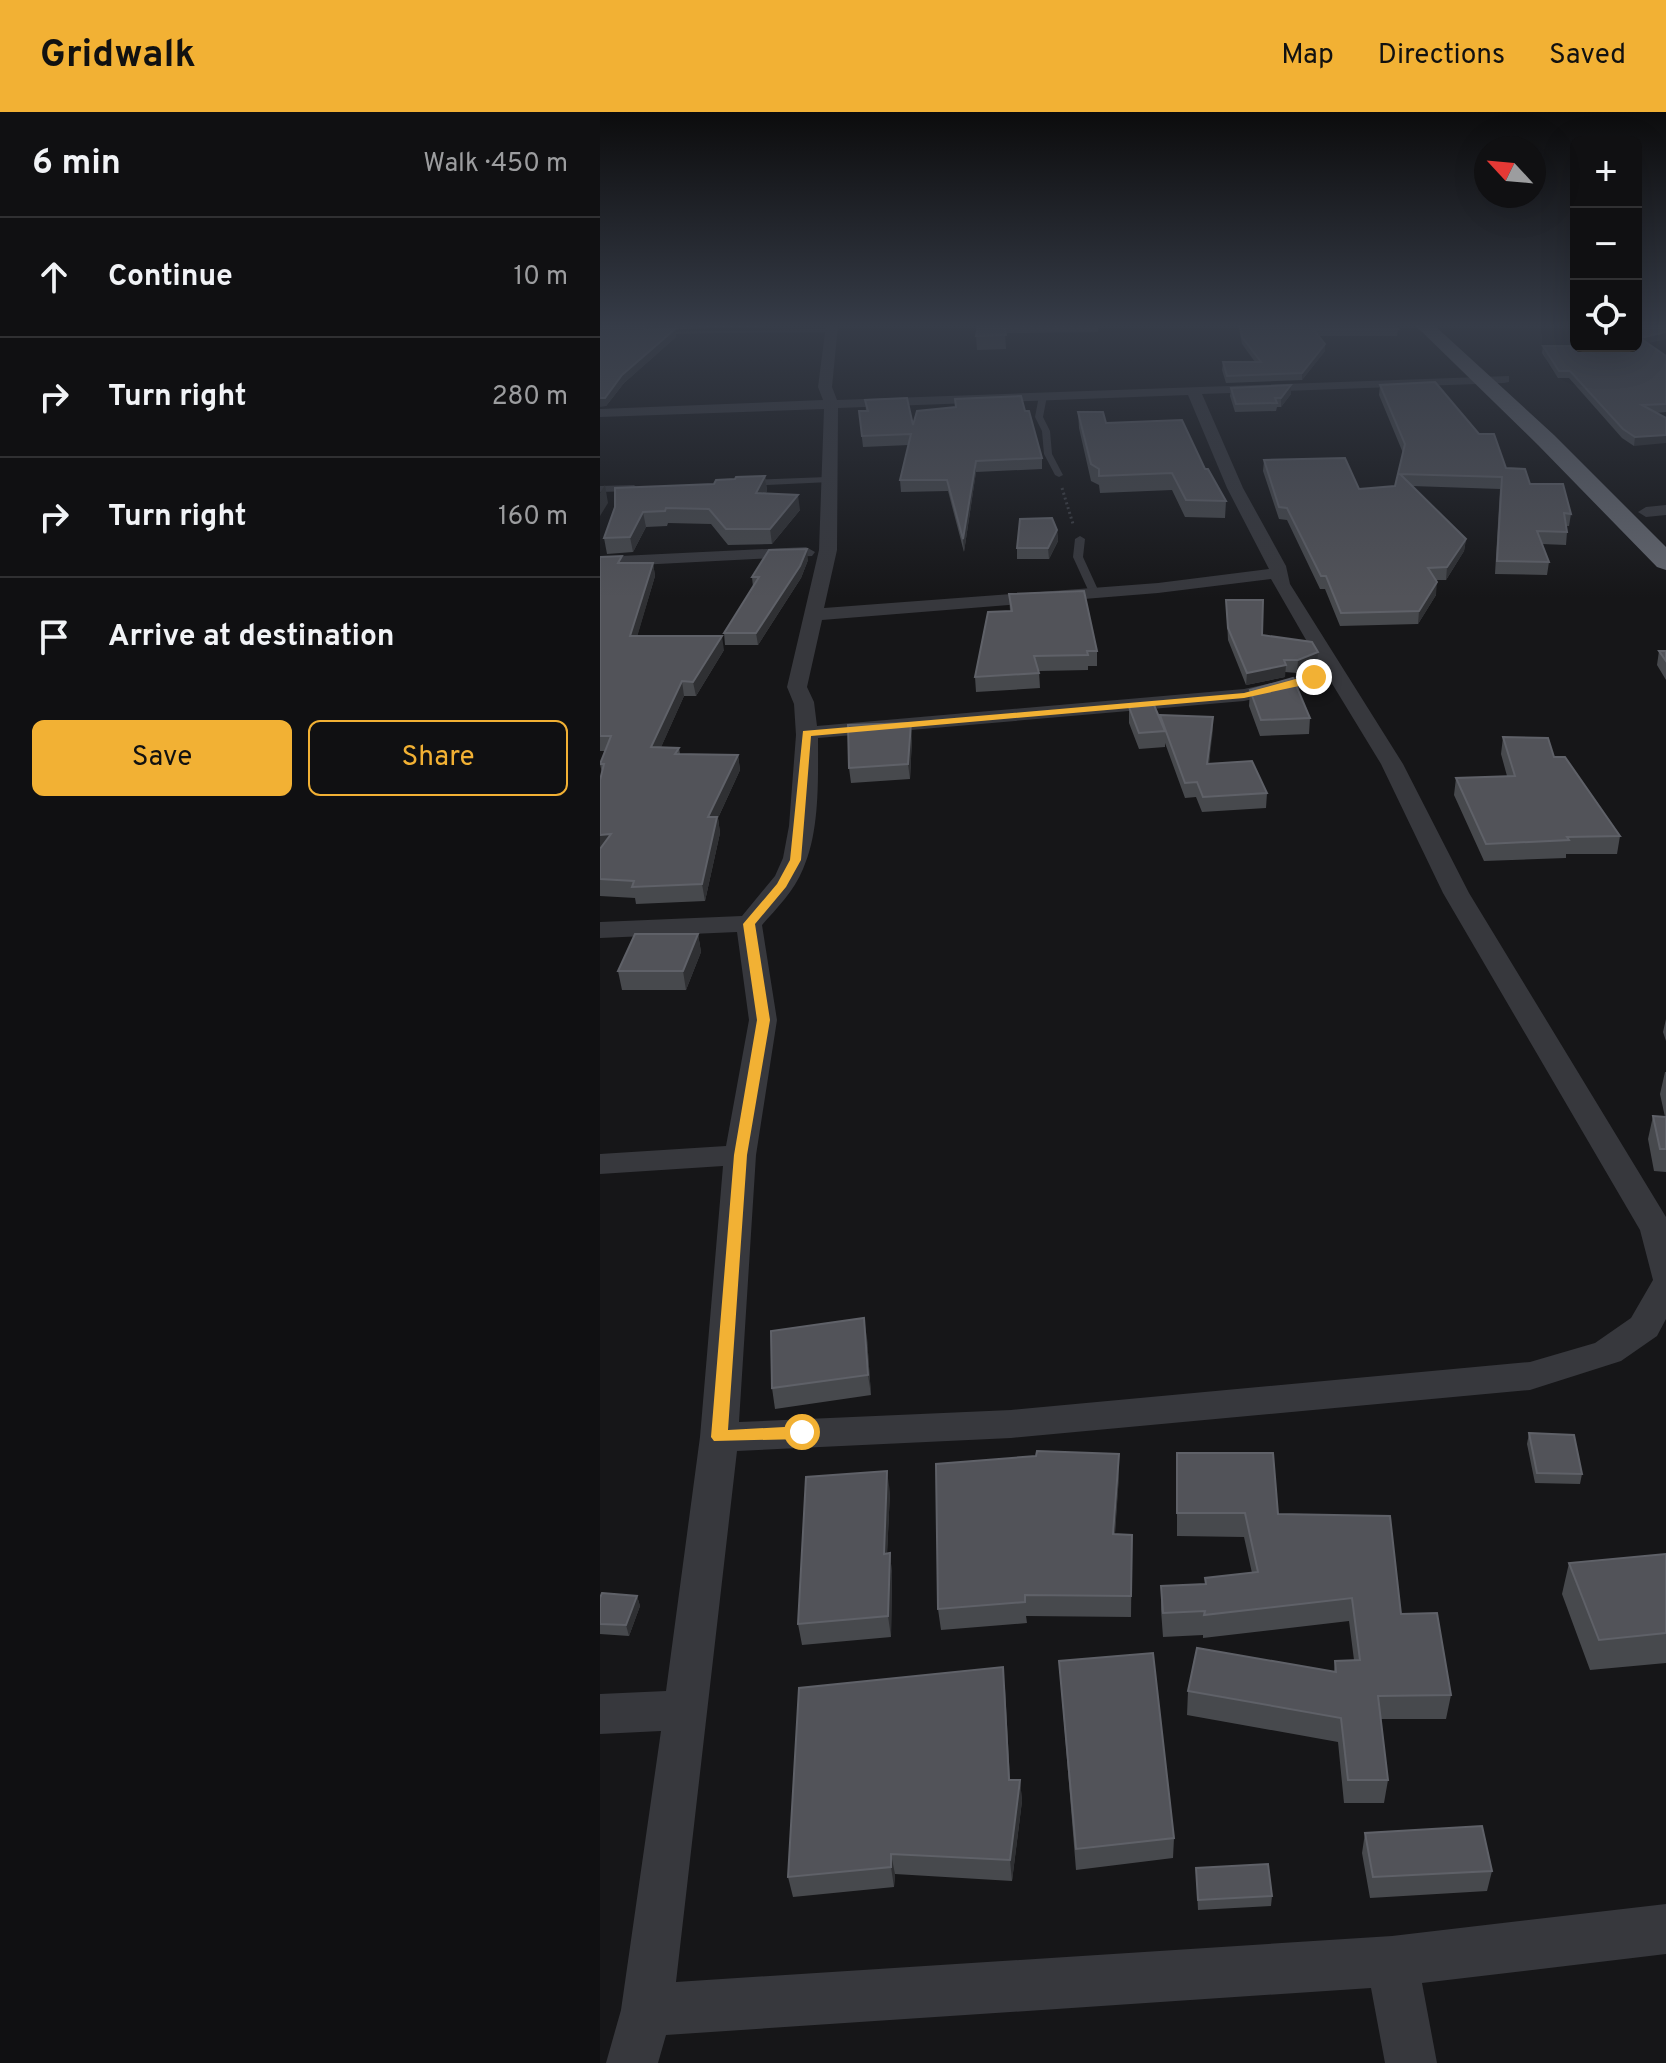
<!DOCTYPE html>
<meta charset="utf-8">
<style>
:root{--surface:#101012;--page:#19191b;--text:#f1f3f6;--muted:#9c9d9f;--line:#303032;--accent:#f2b134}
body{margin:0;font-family:Overpass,sans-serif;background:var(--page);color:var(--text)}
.controls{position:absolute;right:24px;top:24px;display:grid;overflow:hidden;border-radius:12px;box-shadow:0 8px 32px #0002}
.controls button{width:72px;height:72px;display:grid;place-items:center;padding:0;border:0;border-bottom:2px solid var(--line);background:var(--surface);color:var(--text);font:40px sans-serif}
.compass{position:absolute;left:874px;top:24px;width:72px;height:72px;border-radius:50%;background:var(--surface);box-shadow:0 8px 32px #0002;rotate:296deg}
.stop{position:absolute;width:24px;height:24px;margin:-18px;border:6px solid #f2b134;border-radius:50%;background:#fff}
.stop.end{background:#f2b134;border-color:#fff;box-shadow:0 2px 8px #0008}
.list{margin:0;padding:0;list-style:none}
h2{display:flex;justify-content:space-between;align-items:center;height:104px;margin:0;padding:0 32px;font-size:34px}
h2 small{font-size:26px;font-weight:400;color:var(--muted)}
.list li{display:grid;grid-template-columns:52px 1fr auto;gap:24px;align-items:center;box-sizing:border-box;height:120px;padding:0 32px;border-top:2px solid var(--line)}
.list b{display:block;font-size:30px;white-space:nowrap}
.list em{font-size:26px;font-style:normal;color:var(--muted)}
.actions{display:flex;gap:16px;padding:24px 32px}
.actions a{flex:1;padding:18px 0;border:2px solid var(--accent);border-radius:12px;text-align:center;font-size:28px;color:var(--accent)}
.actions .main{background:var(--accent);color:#111}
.icon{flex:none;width:44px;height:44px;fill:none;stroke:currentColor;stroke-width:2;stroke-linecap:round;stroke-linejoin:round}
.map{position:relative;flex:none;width:1066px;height:1951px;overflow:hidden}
header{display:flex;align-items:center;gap:48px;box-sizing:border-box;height:112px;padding:0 40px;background:var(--accent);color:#111}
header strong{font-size:38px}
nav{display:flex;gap:44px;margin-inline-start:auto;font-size:28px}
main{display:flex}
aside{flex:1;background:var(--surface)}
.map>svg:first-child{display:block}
</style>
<header>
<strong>Gridwalk</strong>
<nav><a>Map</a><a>Directions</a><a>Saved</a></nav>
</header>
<main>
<aside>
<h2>6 min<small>Walk · 450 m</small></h2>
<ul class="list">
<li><svg class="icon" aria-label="ahead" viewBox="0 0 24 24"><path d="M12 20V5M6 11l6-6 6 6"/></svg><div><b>Continue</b></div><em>10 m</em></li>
<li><svg class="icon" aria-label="right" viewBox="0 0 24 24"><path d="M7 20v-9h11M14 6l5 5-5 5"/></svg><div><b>Turn right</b></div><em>280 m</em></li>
<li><svg class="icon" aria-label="right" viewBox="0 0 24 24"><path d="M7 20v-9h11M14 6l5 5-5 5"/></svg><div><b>Turn right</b></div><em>160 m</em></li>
<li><svg class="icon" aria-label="arrive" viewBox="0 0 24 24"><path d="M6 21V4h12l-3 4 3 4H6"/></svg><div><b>Arrive at destination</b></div></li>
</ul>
<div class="actions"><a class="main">Save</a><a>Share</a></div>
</aside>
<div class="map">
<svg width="1066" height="1951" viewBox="0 0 1066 1951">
<rect width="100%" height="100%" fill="#161618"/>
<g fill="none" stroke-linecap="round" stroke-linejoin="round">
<path stroke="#3d3f44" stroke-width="3" stroke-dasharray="2 3" stroke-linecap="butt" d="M462,376L473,412"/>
<path fill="#37383d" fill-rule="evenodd" d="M231,217L233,220L53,222L56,220Z
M443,282L447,284L443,305L450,319L452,342L463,363L459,365L455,363L444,342L442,319L435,305L439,284Z
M227,365L231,368L230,370L145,374L141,371L145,368Z
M0,374L34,373L38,376L34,379L0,380Z
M480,424L485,427L483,445L499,480L497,482L489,480L473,445L475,427Z"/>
<path fill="#37383d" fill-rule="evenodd" d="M226,213H238L232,275L237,288L909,264V270L904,271L602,282L643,376L686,454L690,472L803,652L869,781L1066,1105V1207L1057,1224L1021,1249L930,1278L411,1326L137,1339L76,1870L792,1824L1066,1792V1842L822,1871L837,1951H785L771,1876L66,1923L58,1951H6L21,1898L61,1619L0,1622V1582L66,1579L100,1325L123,1054L0,1062V1042L126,1034L149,908L137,820L0,826V810L142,804L175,764L183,746L189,714L196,623L194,592L187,575L219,438L224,297L0,305V297L223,288L218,275ZM588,283L627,376L669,457L558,471L224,496L237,438L238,296ZM671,467L721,554L690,567L644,577L217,614L214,590L207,575L222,508L558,481ZM728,565L781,652L843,781L1040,1118L1053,1168L1031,1206L995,1231L930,1250L411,1298L139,1310L156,1043L177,908L162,813C177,796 194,779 203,757C220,719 218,668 218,626L644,589L703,576Z
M1066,393V403L1046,405L1038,400L1046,395Z
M206,435L215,440L212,444L0,455V445Z"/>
<path fill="#63666e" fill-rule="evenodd" d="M815,213H834L954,323L1066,435V458L1057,455L938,333Z"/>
</g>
<path fill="#47494d" d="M0,213H163L162,215L47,218L75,217L76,225L24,271L6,294Z
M378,213H499L498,220L405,221L406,237L377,238L376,224Z
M635,213H793L798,217L797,224H719L725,239L702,268L626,271L622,258L623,250H655L642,232L639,216Z
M1066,213V227L1047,231L1066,244V300L1056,301L1034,334L1022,326L969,266H958L942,241L943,234H1036Z
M691,273V282L681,295H677L676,299L635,300L630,284L631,276Z
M780,273L930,372L971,402L969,414H966L967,420L966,433L942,432L949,450L947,463L895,462L900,377L812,374L866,427L864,439L846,468H836V483L818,512L740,514L725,477H720L687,408L679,407L663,359L664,348L759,377L795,374L803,341L779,283Z
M355,287L425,299L442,346V357L376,360L364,440L348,379L301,380L300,368L309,333L263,335L259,299H266L265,288L313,313L355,295Z
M478,300L506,311L605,357L626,389L625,406L585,405L572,378L500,381L499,373L491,369L479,316Z
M165,364L167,379L165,382L200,398L172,432L128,433L111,412L68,411L67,414L46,415L33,440L7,442L4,426L15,395L135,367Z
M457,418L458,429L449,447H417V436Z
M0,445L23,451H53L55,464L37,524L124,538L96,584H84L61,635L79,636L80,642L138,643L140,658L118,706L120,721L105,789L36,792L35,786L0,784V668L2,661L0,652L5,639H0Z
M208,448L201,466L158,533H125L124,521L153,475L152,465Z
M409,482L497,539V554H488V558L439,559L440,576L376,580L375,565L410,499Z
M626,488L662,523L717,553L697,561L685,560V565L646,573L628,528Z
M1059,539H1066V568L1057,553Z
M650,578L710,606L709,622L660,624L649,594Z
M529,595L560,606L613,605L609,652L667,681L666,696L602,700L596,685L585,686L565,631V635L539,637L529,611Z
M903,625L954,645L1020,724L1017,742H966V746L884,749L854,683L856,666L907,664L901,642Z
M312,626L310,667L251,671L249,656Z
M98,822L101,840L86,878H22L18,859Z
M1066,907V929L1063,920Z
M1065,960H1066V1060L1054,1059L1048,1027L1053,1004L1065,1005L1060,982Z
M267,1226L271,1283L175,1297L172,1276Z
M929,1321L982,1362L980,1372L935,1371L927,1332Z
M577,1341L678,1402L801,1502L851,1583L846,1607H780L788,1668L784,1691H744L738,1630L587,1603L588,1579L734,1560L735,1549L754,1548L749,1509L603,1526V1523L563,1525L561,1498V1474L605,1472V1466L652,1461L644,1425L577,1424Z
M519,1363L515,1422L532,1423L531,1505L426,1504L427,1511L341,1518L338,1497Z
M290,1380L287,1442L290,1441L292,1462L291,1525L202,1533L198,1512Z
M1066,1442V1551L990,1558L962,1482L969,1451Z
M37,1484L40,1494L29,1524L0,1522V1486Z
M459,1549L574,1726L573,1746L476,1758Z
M405,1576L410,1668H420L422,1689L412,1769L295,1762L294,1775L193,1785L188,1765Z
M765,1721L892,1759L887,1779L770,1786L762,1741Z
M596,1756L672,1784L671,1794L598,1798Z"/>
<path fill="#2f3033" d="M75,217L76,225L24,271L6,294L0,295V286L22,263Z
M1066,220V227L1038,233L1040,226Z
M725,232V239L702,268V261Z
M691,273V282L681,295V286Z
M1066,323V331L1034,334L1035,325Z
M376,349V360L364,440L363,427Z
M165,364L167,379L158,396L156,381Z
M5,373L8,391L0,404V381Z
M198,383L200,398L172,432L170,417Z
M43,400L46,415L33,440L30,425Z
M457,418L458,429L449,447L448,436Z
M866,427L864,439L846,468L847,455Z
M207,437L208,448L201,466L158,533L156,521Z
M53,451L55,464L33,539L30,524Z
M837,470L836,483L818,512L819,499Z
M122,524L124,538L96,584L93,570Z
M718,540L717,553L697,561L698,548Z
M686,553L685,565L646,573L647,561Z
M82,569L84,584L54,651L51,635Z
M613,605V619L607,667V652Z
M311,611L312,626L310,667L308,652Z
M138,643L140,658L118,706L120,721L105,789L102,772L108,705Z
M11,722L0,740V723Z
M98,822L101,840L86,878L83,859Z
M264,1206L267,1226L271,1283L268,1263Z
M519,1342V1363L513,1443V1422Z
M287,1359L290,1380L286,1463L284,1442Z
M290,1441L292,1462L291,1525L288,1504Z
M37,1484L40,1494L29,1524L26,1513Z
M420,1668L422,1689L412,1769L410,1748Z
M291,1742L295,1762L294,1775L291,1755Z"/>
<path fill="#525359" stroke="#5f6168" stroke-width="2" d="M0,213H44L42,214L45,218L75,217L22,263L5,286H0Z
M378,213H404L406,223L376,224Z
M640,213H793L798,217H713L725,232L702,261L627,264L623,250H661L642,225Z
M1036,213H1066V220L1040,226L1066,244V292L1042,293L1066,306V323L1035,325L1023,317L970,259H959L943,234H1036Z
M835,270L879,322H894L906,356L925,357L930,372H963L971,402L964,401L967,420L937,419L949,450L897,449L902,365L800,362L866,427L847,455L828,456L837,470L819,499L741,501L726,464H721L687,396L679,395L664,348L745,346L759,377L795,374L805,332L780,273Z
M691,273L681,286H675L677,291L636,292L631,276Z
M421,284L425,299H429L442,346L376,349L363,427L347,368H300L311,322L262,324L259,299H268L265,288L307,286L313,313L317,299L356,295L355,287Z
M478,300H503L506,311L582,308L605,357H608L626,389L586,388L572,361L499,364V357L491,352Z
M165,364L156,381L198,383L170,417H126L109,397L66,396L65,399L43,400L30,425L4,426L15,395V376L114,372L116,368L135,367L136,365Z
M452,406L457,418L448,436H417L420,407Z
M207,437L200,454L156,521H124L159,465H152L169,438Z
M22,444L18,451H53L30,524H122L93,570L82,569L51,635L79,636L75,642L138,643L108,705H117L102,772L32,775L34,769L0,767V737L11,722L0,723V668L4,652H0L11,624H0V445Z
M484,479L497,539H487L488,543L434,544L439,561L375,565L388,500L412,499L409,482Z
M626,488H663L662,523L712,530L718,540L698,548H684L686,553L647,561L628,516Z
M1059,539H1066V549Z
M693,566L710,606L661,608L650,578Z
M554,593L565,619L539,621L529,595Z
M560,603L613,605L607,652L652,649L667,681L603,685L597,670L585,671Z
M311,611L308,652L249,656L248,613Z
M903,625L948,626L954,645H965L1020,724L967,725L969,728L886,732L856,666L915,664Z
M35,822H98L83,859H18Z
M1053,1004L1066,1005V1037H1060Z
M264,1206L268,1263L172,1276L171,1219Z
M929,1321L974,1323L982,1362L937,1361Z
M437,1339L519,1342L513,1422L532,1423L531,1484L425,1483V1490L338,1497L336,1352L436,1344Z
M577,1341H673L678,1402L790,1404L801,1502L837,1501L851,1583L778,1584L788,1668H748L741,1606L588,1579L597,1536L736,1560L735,1549L760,1548L752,1486L604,1503L605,1499L563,1501L561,1474L606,1472L605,1466L658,1460L645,1401H577Z
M287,1359L284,1442L290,1441L288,1504L198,1512L206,1365Z
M1066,1442V1521L999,1528L969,1451Z
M2,1481L37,1484L26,1513L0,1512V1486Z
M553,1541L574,1726L476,1737L459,1549Z
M403,1555L409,1668H420L410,1748L291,1742V1755L188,1765L199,1576Z
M882,1714L892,1759L773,1765L765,1721Z
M668,1752L672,1784L598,1788L596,1756Z"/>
<linearGradient id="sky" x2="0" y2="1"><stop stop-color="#0c0c0d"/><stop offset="0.44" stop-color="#363c48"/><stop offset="1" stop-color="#363c48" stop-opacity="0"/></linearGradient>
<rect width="1066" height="486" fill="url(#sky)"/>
<path fill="#f2b134" d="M714,562L718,566L699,574L644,586L211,624L201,748L186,775L155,812L170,908L147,1043L128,1318L202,1314L210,1320L202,1327L114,1329L111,1325L134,1043L157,908L143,812L177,772L190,748L203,619L644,581Z"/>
</svg>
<div class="controls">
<button>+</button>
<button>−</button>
<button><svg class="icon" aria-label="locate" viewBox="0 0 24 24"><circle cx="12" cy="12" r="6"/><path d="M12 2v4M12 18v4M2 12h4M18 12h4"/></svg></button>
</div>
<svg class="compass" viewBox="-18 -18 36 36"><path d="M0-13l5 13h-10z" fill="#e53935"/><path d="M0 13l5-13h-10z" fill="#9c9d9f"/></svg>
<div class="stop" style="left:202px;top:1320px"></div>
<div class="stop end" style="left:714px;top:565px"></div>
</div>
</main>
